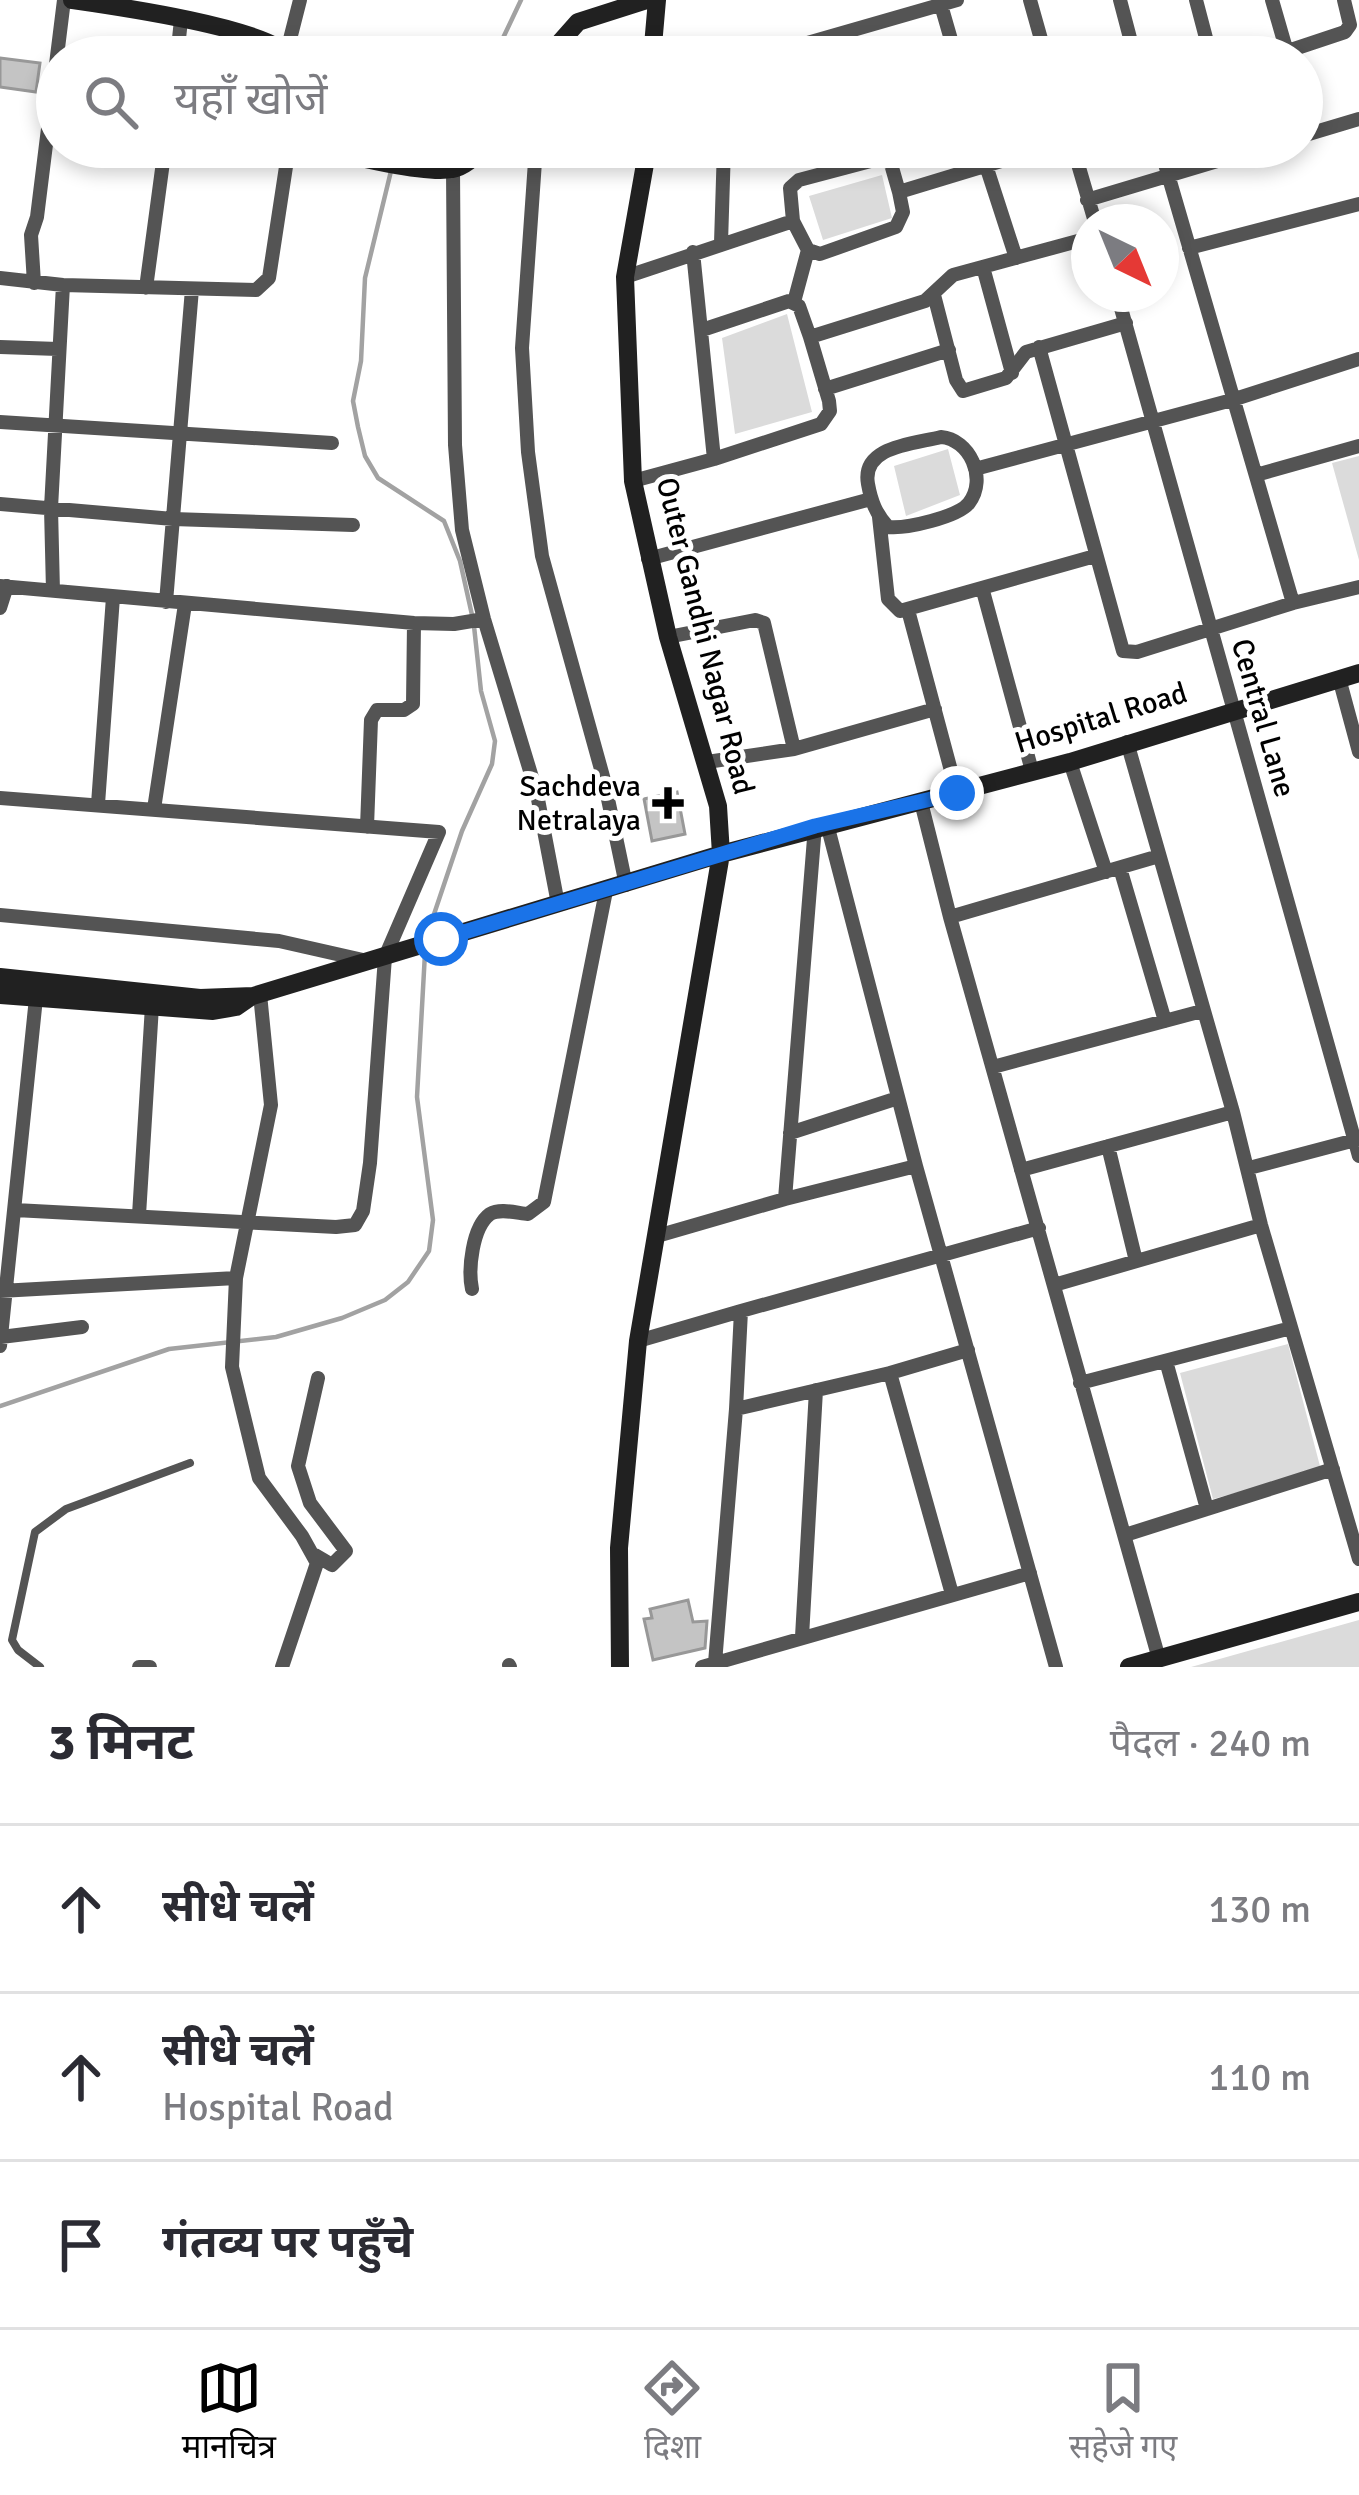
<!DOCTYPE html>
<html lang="hi">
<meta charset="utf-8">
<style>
:root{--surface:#fff;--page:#f7f7f7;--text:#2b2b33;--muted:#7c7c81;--line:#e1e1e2;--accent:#000}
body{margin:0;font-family:Signika,"Noto Sans Devanagari",sans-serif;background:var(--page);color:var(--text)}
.compass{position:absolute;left:1071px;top:204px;width:108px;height:108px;border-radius:50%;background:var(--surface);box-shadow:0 6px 18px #0003;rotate:137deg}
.stop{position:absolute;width:36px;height:36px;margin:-27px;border:9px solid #1a73e8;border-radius:50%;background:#fff}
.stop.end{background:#1a73e8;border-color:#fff;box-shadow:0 3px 12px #0008}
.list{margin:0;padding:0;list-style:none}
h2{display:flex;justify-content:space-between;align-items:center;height:156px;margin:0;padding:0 48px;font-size:51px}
h2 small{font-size:39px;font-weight:400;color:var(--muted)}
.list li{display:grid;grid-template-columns:78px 1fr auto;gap:36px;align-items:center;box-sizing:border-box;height:168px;padding:0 48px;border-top:3px solid var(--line)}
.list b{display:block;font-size:45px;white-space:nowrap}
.list p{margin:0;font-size:39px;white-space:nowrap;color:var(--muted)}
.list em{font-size:39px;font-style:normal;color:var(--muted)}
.icon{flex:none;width:66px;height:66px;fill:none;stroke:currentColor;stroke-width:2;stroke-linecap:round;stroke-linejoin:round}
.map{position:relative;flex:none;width:1359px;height:1667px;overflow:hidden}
.search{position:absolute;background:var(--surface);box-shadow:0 6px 18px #0003;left:36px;right:36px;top:36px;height:132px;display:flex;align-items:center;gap:30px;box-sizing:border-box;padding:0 42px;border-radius:66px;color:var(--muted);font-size:45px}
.sheet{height:660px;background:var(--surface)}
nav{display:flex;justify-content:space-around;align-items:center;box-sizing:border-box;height:168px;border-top:3px solid var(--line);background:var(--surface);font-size:33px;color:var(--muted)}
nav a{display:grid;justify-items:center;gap:6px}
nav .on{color:var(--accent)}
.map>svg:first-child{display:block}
</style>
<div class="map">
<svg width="1359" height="1667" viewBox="0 0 1359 1667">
<rect width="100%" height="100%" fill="#fff"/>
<path fill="#dbdbdb" d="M882,175L892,218L823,240L809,196Z
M787,314L812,412L735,434L722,338Z
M948,449L960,495L906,516L894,466Z
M1359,456V560L1332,463Z
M1288,1344L1321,1470L1213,1499L1180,1373Z
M1359,1620V1667H1191Z"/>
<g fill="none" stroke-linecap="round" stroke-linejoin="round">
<path stroke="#a2a2a2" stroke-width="4.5" d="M494,57L521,0
M394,160L397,147
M391,171L365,278L361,361L353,401L358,427L365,456L378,478L444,521L460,561L472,615
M427,935L462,831L492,764L495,741L481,691L474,626
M0,1406L169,1349L276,1337L342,1318L385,1300L408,1282L429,1251L433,1220L417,1097L425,953"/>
</g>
<path fill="#c4c4c4" stroke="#989898" stroke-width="3" d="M0,58L40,63L36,92L0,87Z
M677,792L685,834L652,841L644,799Z
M688,1600L693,1622L707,1621L705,1648L653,1660L644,1619L652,1618L650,1609Z"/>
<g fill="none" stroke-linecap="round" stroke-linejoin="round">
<path stroke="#545454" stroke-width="8" d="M40,1667L18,1650L12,1640L35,1532L66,1509L190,1463"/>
<path stroke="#545454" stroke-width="14" d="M1030,0L1046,57
M1120,0L1135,57
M1196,0L1211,57
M1272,0L1287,52
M941,5L956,57
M287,51L300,0
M177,57L181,20
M759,57L957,0
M1270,57L1345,32L1350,25L1344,0
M1302,136L1359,119
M536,147L522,348L528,452L542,556L604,780L626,885
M980,147L1016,258
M1073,147L1095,222
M1160,147L1293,603
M453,169L455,445L462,530L484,619L537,794L558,904
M1087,200L1264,147
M793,221L808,250L820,254L896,227L903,212L899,192
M721,243L724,147
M1189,248L1359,204
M693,252L714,459
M983,267L1012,373
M625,277L793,221L790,188L799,180L882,158L891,164L899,192L1047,147
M0,278L63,285L256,290L269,278L289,147
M34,283L31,235L37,217L64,0
M146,288L165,147
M1117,294L1359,1156
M934,295L956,380L963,391L1006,378L1026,352L1126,323
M794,302L808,250
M702,330L789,301L799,306L810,337
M0,347L58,349
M1039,347L1123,651L1137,652L1293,603L1359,587
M825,389L949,350
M0,422L332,443
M941,437C969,439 988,478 969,503C958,517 906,529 888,527C876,514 871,501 868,484C861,446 914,444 941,437Z
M975,469L1232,400L1359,359
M1256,475L1359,446
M633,481L714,459L821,424L830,411L829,401L810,337L925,301L953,275L1089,238
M0,504L173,519L353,525
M879,517L888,599L900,611L1095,556
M648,559L871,499
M0,586L414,623L454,624L484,619
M53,591L51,508L63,285
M983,591L1032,771
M166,602L192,289
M0,608L7,586
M908,610L957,793
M668,637L755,620L764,623L794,749
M1339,678L1359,752
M1127,742L1233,1112
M707,762L794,749L935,709
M1070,762L1106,872
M0,798L439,832L385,957L370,1163L363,1211L355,1225L336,1227L15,1210
M921,802L950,917L1159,1659
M98,804L113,597
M154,809L185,604
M827,824L916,1166L1056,1667
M815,826L785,1199L916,1166
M367,827L371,720L377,710H404L413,704L414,623
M1120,868L1165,1021
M0,915L279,941L363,960
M950,917L1159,856
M260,994L271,1105L236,1278L232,1367L259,1478L302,1536L317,1563L282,1667
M993,1067L1202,1011
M790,1133L898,1098
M1108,1146L1136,1261
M1249,1168L1359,1139
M1021,1170L1233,1112L1261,1225L1359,1559
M139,1215L152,1006
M657,1236L785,1199
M1054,1285L1261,1225
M472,1289C468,1270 472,1227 490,1214C500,1208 517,1213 528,1214L544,1202L606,891
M0,1291L236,1278
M741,1311L1039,1228
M1,1337L82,1327
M638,1341L741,1311L736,1409L890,1373L952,1594
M0,1346L36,998
M1166,1361L1207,1509
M890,1373L968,1350
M1080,1383L1291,1328
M1125,1535L1333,1469
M315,1555L332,1565L346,1551L310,1503L298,1466L318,1378
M802,1637L816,1390
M715,1663L736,1409
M509,1665L510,1667
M139,1667H150
M702,1667L1030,1573"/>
<path stroke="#212121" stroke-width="18" d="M72,0C114,6 269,28 290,57
M547,57L578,22L647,0
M652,57L657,0
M325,147C348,157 428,174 452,169C465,167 475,156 484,147
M0,977L200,998L253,996L721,854L1070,762L1359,673
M0,995L213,1011L236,1007L249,998
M620,1667L619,1548L638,1341L721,854L718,806L668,637L633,481L625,277L648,147
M1129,1667L1359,1602"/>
</g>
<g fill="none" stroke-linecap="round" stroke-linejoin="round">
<path stroke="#1a73e8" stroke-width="15" d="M441,939L815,826L957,793"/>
</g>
<path fill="#000" stroke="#fff" stroke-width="4.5" d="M662 785h12v12h12v12h-12v12h-12v-12h-12v-12h12z"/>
<g text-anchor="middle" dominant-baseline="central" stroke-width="10" stroke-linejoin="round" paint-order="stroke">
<g font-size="30" fill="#000" stroke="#fff">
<text transform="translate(705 636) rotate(76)">Outer Gandhi Nagar Road</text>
<text transform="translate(1101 718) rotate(-17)">Hospital Road</text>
<text transform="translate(1263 718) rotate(74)">Central Lane</text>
</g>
<g font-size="30" fill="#000" stroke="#fff" text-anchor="end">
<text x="641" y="786">Sachdeva<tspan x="641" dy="34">Netralaya</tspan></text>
</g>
</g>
</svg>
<svg class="compass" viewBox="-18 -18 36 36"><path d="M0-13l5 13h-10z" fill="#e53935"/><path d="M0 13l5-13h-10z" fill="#7c7c81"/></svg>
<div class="stop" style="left:441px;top:939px"></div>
<div class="stop end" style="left:957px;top:793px"></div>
<div class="search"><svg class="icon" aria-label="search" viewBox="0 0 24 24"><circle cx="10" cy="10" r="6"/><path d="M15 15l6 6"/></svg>यहाँ खोजें</div>
</div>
<section class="sheet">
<h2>3 मिनट<small>पैदल · 240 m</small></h2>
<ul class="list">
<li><svg class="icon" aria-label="ahead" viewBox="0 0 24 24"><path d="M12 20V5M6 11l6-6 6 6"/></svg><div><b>सीधे चलें</b></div><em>130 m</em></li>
<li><svg class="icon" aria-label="ahead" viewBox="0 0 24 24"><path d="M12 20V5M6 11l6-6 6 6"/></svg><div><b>सीधे चलें</b><p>Hospital Road</p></div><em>110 m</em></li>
<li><svg class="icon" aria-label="arrive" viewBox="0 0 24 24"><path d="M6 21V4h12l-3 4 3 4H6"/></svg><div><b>गंतव्य पर पहुँचे</b></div></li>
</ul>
</section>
<nav>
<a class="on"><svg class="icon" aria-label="map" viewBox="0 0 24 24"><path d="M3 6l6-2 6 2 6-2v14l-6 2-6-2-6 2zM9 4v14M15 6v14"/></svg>मानचित्र</a>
<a><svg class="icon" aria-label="directions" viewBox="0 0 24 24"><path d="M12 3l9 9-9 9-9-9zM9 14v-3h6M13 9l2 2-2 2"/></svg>दिशा</a>
<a><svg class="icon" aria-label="saved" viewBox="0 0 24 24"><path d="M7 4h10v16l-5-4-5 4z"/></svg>सहेजे गए</a>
</nav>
